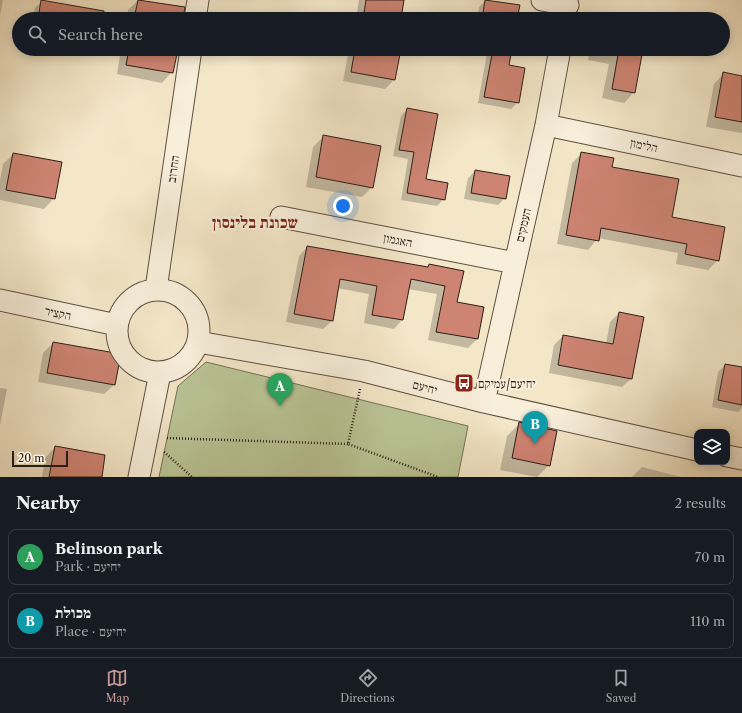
<!DOCTYPE html>
<meta charset="utf-8">
<style>
:root{--surface:#171b24;--page:#20242c;--text:#f1f3f6;--muted:#9ea1a6;--line:#363941;--accent:#c59692}
body{margin:0;font-family:"Libre Caslon Text","Frank Ruhl Libre",serif;background:var(--page);color:var(--text)}
.controls{position:absolute;right:12px;bottom:12px;display:grid;overflow:hidden;border-radius:8px;box-shadow:0 2px 10px #0003}
.controls button{width:36px;height:36px;display:grid;place-items:center;padding:0;border:0;border-bottom:1px solid var(--line);background:var(--surface);color:var(--text);font:20px sans-serif}
.scale{position:absolute;left:12px;bottom:10px;width:56px;box-sizing:border-box;padding-left:4px;border:2px solid #2d1e18;border-top:0;font-size:11px;line-height:14px;white-space:nowrap;color:#2d1e18;-webkit-text-stroke:3px #f8efdb;paint-order:stroke}
.you{position:absolute;left:343px;top:206px;width:14px;height:14px;margin:-10px;border:3px solid #fff;border-radius:50%;background:#1a73e8;box-shadow:0 0 0 6px #1a73e833}
.badge{display:grid;place-items:center;width:26px;height:26px;border-radius:50%;background:var(--accent);color:#fff;font-size:13px;font-weight:700}
.pin{position:absolute;translate:-50% -33px;filter:drop-shadow(0 1px 2px #0008)}
.pin::after{content:'';position:absolute;top:21px;width:14px;height:12px;background:inherit;clip-path:polygon(0 0,100% 0,50% 100%)}
.list{margin:0;padding:0;list-style:none}
h2{display:flex;justify-content:space-between;align-items:center;height:52px;margin:0;padding:0 16px;font-size:17px}
h2 small{font-size:13px;font-weight:400;color:var(--muted)}
.list li{display:grid;grid-template-columns:26px 1fr auto;gap:12px;align-items:center;box-sizing:border-box;height:56px;margin:0 8px 8px;padding:0 8px;border:1px solid var(--line);border-radius:8px}
.list b{display:block;font-size:15px;white-space:nowrap}
.list p{margin:0;font-size:13px;white-space:nowrap;color:var(--muted)}
.list em{font-size:13px;font-style:normal;color:var(--muted)}
.icon{flex:none;width:22px;height:22px;fill:none;stroke:currentColor;stroke-width:2;stroke-linecap:round;stroke-linejoin:round}
.map{position:relative;flex:none;width:742px;height:477px;overflow:hidden}
.search{position:absolute;background:var(--surface);box-shadow:0 2px 10px #0003;left:12px;right:12px;top:12px;height:44px;display:flex;align-items:center;gap:10px;box-sizing:border-box;padding:0 14px;border-radius:22px;color:var(--muted);font-size:15px}
.sheet{height:180px;background:var(--surface)}
nav{display:flex;justify-content:space-around;align-items:center;box-sizing:border-box;height:56px;border-top:1px solid var(--line);background:var(--surface);font-size:11px;color:var(--muted)}
nav a{display:grid;justify-items:center;gap:2px}
nav .on{color:var(--accent)}
.map>svg:first-child{display:block}
</style>
<div class="map">
<svg width="742" height="477" viewBox="0 0 742 477">
<rect width="100%" height="100%" fill="#f4e7c8"/>
<filter id="stains"><feTurbulence type="fractalNoise" baseFrequency=".005" numOctaves="4"/><feColorMatrix values="0 0 0 0 .2 0 0 0 0 .09 0 0 0 0 .02 0 0 0 .5 -.17"/></filter>
<radialGradient id="worn" r=".72"><stop offset=".6" stop-color="#630" stop-opacity="0"/><stop offset="1" stop-color="#630" stop-opacity=".3"/></radialGradient>
<path fill="#bac596" stroke="#747257" d="M206,362L468,426L458,477H159L178,386Z"/>
<path fill="#0003" d="M0,0H3L0,15Z
M138,0L184,8L182,19H127L128,10Z
M359,0H403L400,19H356Z
M486,0L519,6L516,19H477L479,7Z
M42,1L74,19H33L35,8Z
M604,17L613,19H602Z
M30,49H67L61,55Z
M121,49H176L172,72L162,83L117,74Z
M349,49H400L394,80L385,89L343,81Z
M471,49H511L508,66L518,102L511,109L478,103L487,53Z
M590,49H642L634,92L624,103L602,98L609,64L588,60Z
M724,73L742,77V133L706,127L714,84Z
M407,109L425,179L444,199L437,206L401,200L408,159L393,156L401,116Z
M324,136L372,187L362,197L306,187L313,147Z
M13,154L54,198L44,209L0,200V180L3,164Z
M581,154L611,167L718,260L708,270L676,264L678,253L598,238L588,250L557,244L572,163Z
M475,171L505,198L498,205L464,199L468,178Z
M307,247L427,268L429,265L462,271L456,303L482,308L477,339L468,348L428,340L437,294L408,289L402,320L394,329L364,323L369,294L337,288L332,321L323,329L286,322L299,256Z
M619,313L631,379L622,387L549,373L554,345L563,336L606,344L610,322Z
M53,343L115,384L104,394L38,382L43,353Z
M725,365L742,368V408L738,412L712,407L718,372Z
M0,388L7,389L0,426Z
M520,423L549,465L537,477L500,470L507,436Z
M55,447L101,477H42L45,458Z
M642,467L681,477H632Z"/>
<path fill="#ce8473" stroke="#2d1e18" d="M41,0L104,11L103,19H38Z
M138,0L185,7L183,19H134Z
M366,0H404L401,19L364,13Z
M485,0L520,5L517,19H482Z
M129,49H178L173,73L126,65Z
M355,49H401L395,80L351,72Z
M493,49H512L509,65L525,68L519,103L484,97Z
M619,49H643L635,93L612,89Z
M723,72L742,76V122L715,117Z
M407,108L438,114L426,179L448,183L445,200L407,193L414,152L399,150Z
M323,135L381,146L373,188L316,177Z
M581,152L614,158L612,167L679,179L672,217L725,227L719,261L685,254L687,244L601,228L599,241L566,235Z
M13,153L62,162L55,199L6,190Z
M475,170L510,176L506,199L471,193Z
M307,246L428,267L429,264L464,271L457,302L484,307L478,339L436,332L445,286L411,279L403,320L372,315L377,286L340,279L333,321L294,314Z
M619,312L644,317L632,379L558,365L563,335L613,344Z
M53,342L121,354L115,385L47,373Z
M725,364L742,367V405L718,400Z
M519,422L557,431L550,466L512,458Z
M55,446L105,455L102,477H49Z"/>
<g fill="none" stroke-linecap="round" stroke-linejoin="round">
<defs>
<path id="street" d="M542,0L568,5
M195,19L198,0
M546,125L742,166
M281,217L515,263
M156,289L191,49
M117 331a41 41 0 1 1 82 0a41 41 0 1 1-82 0Z
M0,300L117,325
M198,342L364,371L484,402L697,450
M484,402L546,125L560,49
M727,456L742,459
M139,477L160,373"/>
</defs>
<use href="#street" stroke="#5f5044" stroke-width="23"/>
<path stroke="#2d1e18" stroke-width="2.5" stroke-dasharray="1 2" stroke-linecap="butt" d="M360,389L348,444L438,477
M167,438L348,444
M164,452L192,477"/>
<use href="#street" stroke="#f8efdb" stroke-width="21"/>
</g>
<defs>
<symbol id="bus-square" viewBox="-11 -11 22 22"><rect x="-9" y="-9" width="18" height="18" rx="4" fill="#8f2418" stroke="#f8efdb"/><path d="M-5-6H5V4H4V6H2V4H-2V6H-4V4H-5ZM-3.5-4V0h7V-4ZM-3.5 1.2v1.5H-2V1.2ZM2 1.2v1.5H3.5V1.2Z" fill="#fff"/></symbol>
</defs>
<g fill-rule="evenodd">
<use href="#bus-square" x="453" y="372" width="22" height="22"/>
</g>
<g text-anchor="middle" dominant-baseline="central" stroke-width="4" stroke-linejoin="round" paint-order="stroke">
<g font-size="12" fill="#2d1e18" stroke="#f8efdb">
<text transform="translate(644 145) rotate(12)">הלימון</text>
<text transform="translate(173 169) rotate(-82)">החרוב</text>
<text transform="translate(523 225) rotate(-77)">העמקים</text>
<text transform="translate(398 240) rotate(11)">האגמון</text>
<text transform="translate(58 313) rotate(12)">הקציר</text>
<text transform="translate(425 387) rotate(14)">יחיעם</text>
</g>
<g font-size="12" fill="#2d1e18" stroke="#f8efdb" text-anchor="start">
<text x="478" y="383">יחיעם/עמיקם</text>
</g>
<g font-size="16" font-weight="bold" fill="#7a1f14" stroke="#f8efdb">
<text x="255" y="222">שכונת בלינסון</text>
</g>
</g>
<rect width="100%" height="100%" filter="url(#stains)"/>
<rect width="100%" height="100%" fill="url(#worn)"/>
</svg>
<div class="controls">
<button><svg class="icon" aria-label="layers" viewBox="0 0 24 24"><path d="M12 4l9 5-9 5-9-5zM3 14l9 5 9-5"/></svg></button>
</div>
<div class="scale">20 m</div>
<div class="you"></div>
<div class="pin badge" style="left:280px;top:406px;background:#2e9e5b">A</div>
<div class="pin badge" style="left:535px;top:444px;background:#0f9aa8">B</div>
<div class="search"><svg class="icon" aria-label="search" viewBox="0 0 24 24"><circle cx="10" cy="10" r="6"/><path d="M15 15l6 6"/></svg>Search here</div>
</div>
<section class="sheet">
<h2>Nearby<small>2 results</small></h2>
<ul class="list">
<li><span class="badge" style="background:#2e9e5b">A</span><div><b>Belinson park</b><p>Park · יחיעם</p></div><em>70 m</em></li>
<li><span class="badge" style="background:#0f9aa8">B</span><div><b>מכולת</b><p>Place · יחיעם</p></div><em>110 m</em></li>
</ul>
</section>
<nav>
<a class="on"><svg class="icon" aria-label="map" viewBox="0 0 24 24"><path d="M3 6l6-2 6 2 6-2v14l-6 2-6-2-6 2zM9 4v14M15 6v14"/></svg>Map</a>
<a><svg class="icon" aria-label="directions" viewBox="0 0 24 24"><path d="M12 3l9 9-9 9-9-9zM9 14v-3h6M13 9l2 2-2 2"/></svg>Directions</a>
<a><svg class="icon" aria-label="saved" viewBox="0 0 24 24"><path d="M7 4h10v16l-5-4-5 4z"/></svg>Saved</a>
</nav>
